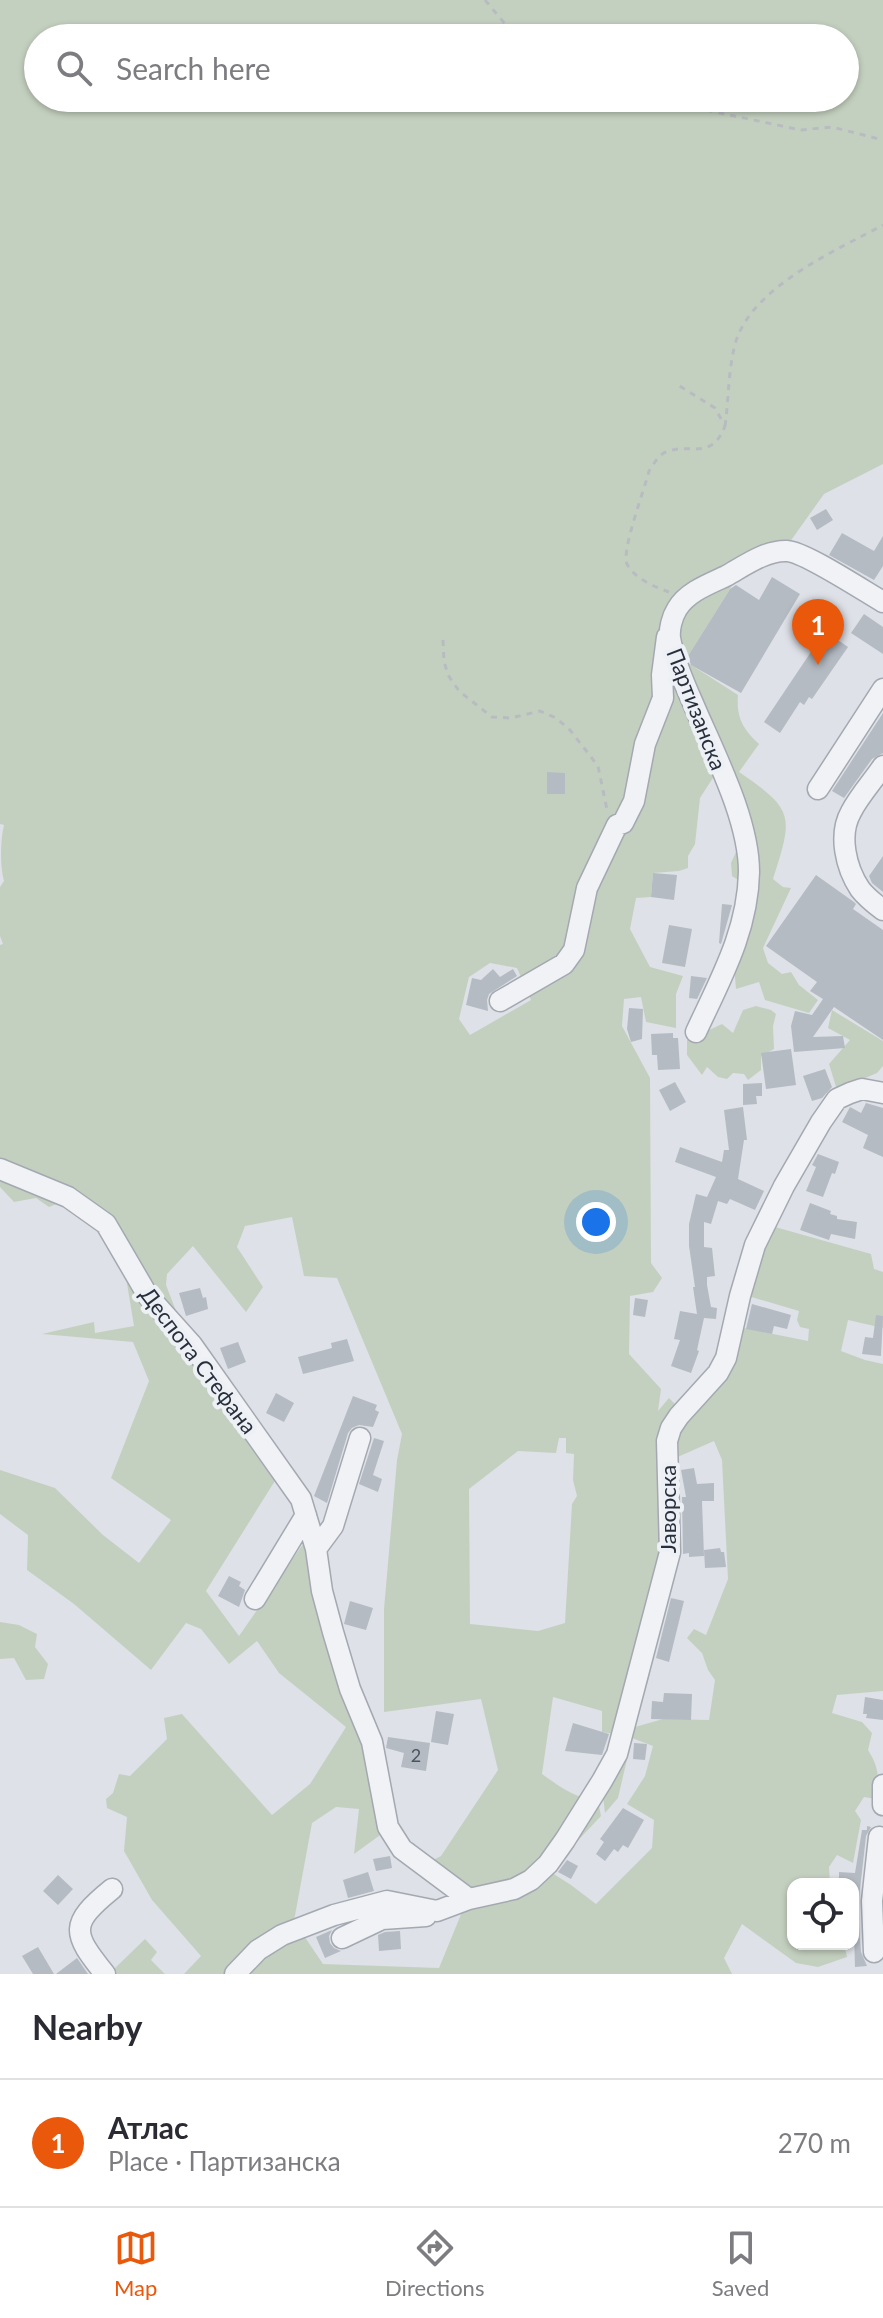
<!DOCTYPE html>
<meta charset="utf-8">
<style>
:root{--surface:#fff;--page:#f2f2f3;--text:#2b2b33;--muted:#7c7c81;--line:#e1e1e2;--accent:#ea580c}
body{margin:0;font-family:Lato,sans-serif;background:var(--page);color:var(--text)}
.controls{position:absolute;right:24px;bottom:24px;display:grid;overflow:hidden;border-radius:16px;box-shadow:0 2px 6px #0004}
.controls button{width:72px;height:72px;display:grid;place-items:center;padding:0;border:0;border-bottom:2px solid var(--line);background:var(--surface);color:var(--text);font:40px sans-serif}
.you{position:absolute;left:596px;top:1222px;width:28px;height:28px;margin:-20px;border:6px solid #fff;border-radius:50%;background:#1a73e8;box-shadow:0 0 0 12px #1a73e833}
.badge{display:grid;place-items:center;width:52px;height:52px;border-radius:50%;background:var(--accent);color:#fff;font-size:26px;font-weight:700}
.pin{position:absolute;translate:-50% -66px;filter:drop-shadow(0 2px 4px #0008)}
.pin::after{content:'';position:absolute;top:42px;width:28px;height:24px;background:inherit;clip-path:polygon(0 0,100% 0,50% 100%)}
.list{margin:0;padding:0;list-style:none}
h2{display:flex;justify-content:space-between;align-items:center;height:104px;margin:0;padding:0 32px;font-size:34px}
h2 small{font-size:26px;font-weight:400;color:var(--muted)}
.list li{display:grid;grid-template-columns:52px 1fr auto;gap:24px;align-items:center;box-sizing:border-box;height:128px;padding:0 32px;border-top:2px solid var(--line)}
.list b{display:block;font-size:30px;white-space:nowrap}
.list p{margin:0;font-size:26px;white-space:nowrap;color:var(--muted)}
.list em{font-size:26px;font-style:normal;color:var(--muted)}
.icon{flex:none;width:44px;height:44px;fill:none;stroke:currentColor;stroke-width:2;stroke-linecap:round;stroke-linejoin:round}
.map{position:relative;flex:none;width:883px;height:1974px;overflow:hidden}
.search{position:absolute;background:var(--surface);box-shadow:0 2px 6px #0004;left:24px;right:24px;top:24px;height:88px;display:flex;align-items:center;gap:20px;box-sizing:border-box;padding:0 28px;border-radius:44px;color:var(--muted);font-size:30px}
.sheet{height:232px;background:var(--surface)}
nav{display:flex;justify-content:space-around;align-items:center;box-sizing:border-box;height:112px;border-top:2px solid var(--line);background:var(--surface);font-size:22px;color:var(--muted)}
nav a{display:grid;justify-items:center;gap:4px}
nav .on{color:var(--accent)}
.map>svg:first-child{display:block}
</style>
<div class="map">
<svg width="883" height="1974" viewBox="0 0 883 1974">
<rect width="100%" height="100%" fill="#dee1e7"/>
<path fill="#c4d0bf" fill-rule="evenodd" d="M0,0H883V464L824,494L787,546L727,562L692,588L696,598L728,583L733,584L685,661L738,695C736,718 743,729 759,744L739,772C795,810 793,816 773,879L783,887L791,888L763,948L768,963L782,974L791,972L799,985L818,1000L809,1013L765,1000L759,982L736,989L733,955L746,934L756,879L743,883L732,876L731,863L740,843L751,847L688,682L674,668L684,699L718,770L700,798L695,844L688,856V868L679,871L653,873L651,897L636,898L630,929L650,967L683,976L676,994V1028L646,1022L641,997L624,999L622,1026L650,1078L651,1263L662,1278L653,1292L630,1296L629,1354L661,1389L658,1411L669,1398L679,1408L664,1427L658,1445L665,1541L657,1582L645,1620L643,1667L650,1673L635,1727L663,1719L709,1720L715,1680L708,1670L702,1653L687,1638L694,1629L706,1635L728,1579L722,1460L714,1441L673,1459L674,1438L692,1408L714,1388L732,1360L739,1327L808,1341L809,1329L800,1327L797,1320L799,1311L745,1295L768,1225L871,1254L874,1269L883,1272V1328L848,1320L841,1351L865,1360L883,1364V1691L837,1695L832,1713L862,1722L872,1733L868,1750C879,1767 880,1780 876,1799L864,1797L855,1811L861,1820L853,1863L837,1855L829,1867L830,1884H793V1944H844L847,1957L818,1967L796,1963L742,1924L724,1958L732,1974H250L248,1972L258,1952L267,1946L255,1943L228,1974H184L201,1956L152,1900L124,1851L127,1817L107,1808L106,1799L113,1793L119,1774L130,1776L167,1739L164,1718L182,1714L272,1815L310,1784L346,1727L279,1673L257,1641L229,1664L201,1629L186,1623L151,1670L74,1604L27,1570L28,1535L0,1514V1470L55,1488L103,1535L139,1563L171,1520L111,1478L149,1381L133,1342L42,1334L94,1322L95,1333L134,1326L123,1259C110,1234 83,1217 59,1203L49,1207L36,1198L14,1202L0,1187V945L3,944L0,936V887L4,881C0,867 0,841 4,825L0,824ZM38,38H845V98H38ZM490,963L517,968L531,1000L470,1035L459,1019L469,977ZM292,1217L304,1276L337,1278L402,1434L397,1460L384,1609V1712L481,1699L498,1770L441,1856L431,1861L422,1872L471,1892L485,1889L479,1902L464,1907L439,1968L323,1964L294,1921L312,1823L336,1807L359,1809L354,1854L383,1833L378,1803L308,1537L239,1636L206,1591L278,1476L221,1392L186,1351L183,1329L166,1285L167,1274L193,1246L246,1312L263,1287L237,1247L245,1226ZM559,1438H566V1453L574,1454L573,1480L577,1496L572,1504L565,1623L538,1631L470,1624L469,1489L518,1451L556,1453ZM553,1697L602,1711V1732L615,1734L616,1767L602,1788L605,1813L618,1798L632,1738L653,1746L645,1776L627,1804L654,1820L652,1848L596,1904L571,1885L549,1871L601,1816L598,1801C575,1798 560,1787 542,1774Z
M756,1006L771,1010L776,1014L773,1026L774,1049L761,1056V1070L748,1080L744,1074L733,1073L727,1079L718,1077L707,1067L702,1075L687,1055V1040L704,1039L705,1032L722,1024L733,1033L743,1010Z
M832,1010L883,1041V1066L877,1073L837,1090L829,1064L850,1040L828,1028Z
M0,1622L19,1625L37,1634L35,1647L48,1664L44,1679L26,1680L14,1658L0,1659Z
M145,1939L157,1952L151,1960L165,1974H90L104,1962L112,1971Z"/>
<path fill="#b5bbc3" d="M826,509L833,520L817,530L810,518Z
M842,533L874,551L883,536V566L874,580L829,555Z
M772,577L800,594L741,693L691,665L688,656L730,589L736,585L759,600Z
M864,614L883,627V654L851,633Z
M825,631L848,647L812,699L809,697L804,705L800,702L780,733L764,722Z
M883,713V753L872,759L844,798L832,791Z
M547,772L565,773V794H547Z
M883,856V892L872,883L869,876Z
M653,873L677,875L674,900L651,897Z
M816,875L854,902L856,904L853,909L883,930V1040L834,1007L813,1037L843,1036L845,1048L794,1052L791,1026L795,1011L812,1015L823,999L810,991L817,982L766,946Z
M722,904L732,905L721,944L719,943Z
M669,925L692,929L685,967L662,963Z
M493,969L500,977L513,969L517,976L489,994L487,1000L488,1011L466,1005L472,978L481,980Z
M691,976L707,978L697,999L689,998Z
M629,1008L643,1009L642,1039L631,1042L627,1029Z
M673,1033V1038H678L680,1069L658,1070L657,1055H652L651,1034Z
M791,1049L796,1085L766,1089L761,1053Z
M825,1069L832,1087L822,1098L812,1101L803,1076Z
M675,1082L686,1102L670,1111L659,1090Z
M762,1083V1096H756L757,1104L743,1105V1084Z
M866,1103L883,1108V1157L863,1148L868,1135L842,1122L850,1107L861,1113Z
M743,1107L747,1140H744L738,1179L764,1191L755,1210L730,1199L727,1204L718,1201L711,1224L704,1222V1247L712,1248L715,1276L707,1277V1285L711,1307L717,1308L716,1319L704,1318L697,1350L699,1351L691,1373L671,1366L680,1340L674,1339L680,1311L697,1314L693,1287H695L689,1246V1224L696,1194L707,1197L716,1177L675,1162L680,1147L722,1162L724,1150H729L724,1110Z
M818,1154L839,1162L835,1174L832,1173L823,1197L806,1191L816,1167L812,1165Z
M810,1203L831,1211L830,1214L837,1216V1219L857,1222L855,1239L831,1234L829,1240L800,1230Z
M200,1288L203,1298L206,1297L208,1309L186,1316L179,1293Z
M635,1298L648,1300L645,1317L633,1315Z
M752,1304L791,1315L787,1329L774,1326L772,1334L746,1329Z
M876,1315L883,1316L881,1356L862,1354L865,1337L873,1338Z
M347,1339L354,1361L303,1374L298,1357L332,1348L331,1343Z
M238,1342L246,1362L228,1369L220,1348Z
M276,1393L294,1403L284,1422L266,1413Z
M353,1396L377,1405L375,1410L379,1412L373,1427L359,1425L352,1428L348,1433L327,1503L314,1496Z
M374,1438L384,1441L373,1475L382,1479L378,1492L359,1484Z
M694,1468L697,1484L714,1483V1501H702L704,1556L689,1557V1553L683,1554L682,1497H686L681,1470Z
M720,1548L721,1552H724L726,1567L705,1568L704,1550Z
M229,1576L241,1582L239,1586L245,1590L239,1607L218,1596Z
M671,1598L684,1601L669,1662L656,1658Z
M350,1601L373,1608L366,1630L344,1624Z
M664,1693L692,1694L691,1720L651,1719L652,1701L663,1702Z
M865,1697L883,1700V1720L866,1718L867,1714H863Z
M436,1711L454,1714L448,1745L431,1742Z
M573,1723L609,1734L602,1755L565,1751Z
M388,1737L430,1743L426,1771L401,1767L404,1753L386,1748Z
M634,1743L647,1744L645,1760L633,1759Z
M623,1808L644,1820L628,1848L623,1845L618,1852L614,1849L605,1861L596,1854L604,1842L600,1839Z
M867,1826L871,1827L866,1836L859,1898L853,1897V1884H839V1872L855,1873L862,1830H867Z
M390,1856L392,1868L376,1871L373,1859Z
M567,1860L578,1866L571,1879L558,1872Z
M368,1872L374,1891L348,1898L343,1880Z
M58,1875L73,1889L58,1905L43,1891Z
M857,1899L861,1952L867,1966L855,1967L853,1900Z
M332,1930L329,1936L330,1943L334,1948L341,1951L325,1958L316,1937Z
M400,1931L401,1949L379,1951L378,1935L385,1932Z
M38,1947L54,1974H33L22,1956Z
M77,1958L88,1974H56Z"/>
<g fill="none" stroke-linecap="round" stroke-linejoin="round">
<defs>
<path id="minor" d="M883,766C873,781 859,796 851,812C838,835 846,868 860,889C866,897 875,904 883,910
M818,789L883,689
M500,1001L564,964L574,950L587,888L617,825L623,823L634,801L645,744L663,698L662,675L667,637
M696,1032C720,980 748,931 749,872C749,818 713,751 692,701C683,681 674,660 670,638C669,629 672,617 677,609C687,592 709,584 726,576C744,566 766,550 787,551C805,552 864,591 883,602
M0,1169L68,1197L106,1224L148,1296L192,1345L301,1499L316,1549L322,1591L333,1632L350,1689L372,1742L388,1827L402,1849L469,1899
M316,1549L333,1526L360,1438
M255,1599L306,1515
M883,1785V1805
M342,1938L382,1919L426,1916
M874,1952L872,1901L879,1837
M105,1974C72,1933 69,1924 112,1889
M235,1974L258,1950L282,1935L334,1915L387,1901L437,1911L469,1899L514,1889L531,1880L548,1864L565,1840L602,1781L617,1754L670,1552L667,1441L671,1428L679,1416L718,1373L726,1358L740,1296L755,1245L784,1186L821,1122L837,1099L850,1093L862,1089L883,1093"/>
</defs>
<use href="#minor" stroke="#a4a8b1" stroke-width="23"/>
<path stroke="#b8bcc1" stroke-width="3" stroke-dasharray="6 6" stroke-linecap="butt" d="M485,0L517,38
M648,98L801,130L832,127L883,140
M725,426C729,398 728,368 736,341C754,286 835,251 883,225
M669,592C655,587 635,579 627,564C621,551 645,488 649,471C654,464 658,455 666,452C690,442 711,462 725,426L715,408L678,385
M443,640L444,661L448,675L459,691L492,717L511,718L540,711L556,718L570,730L598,766L607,810"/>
<use href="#minor" stroke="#f0f2f5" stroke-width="20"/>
</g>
<g text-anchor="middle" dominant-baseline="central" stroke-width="8" stroke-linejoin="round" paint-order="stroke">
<g font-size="18" fill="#4b535e">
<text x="416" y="1755">2</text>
</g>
<g font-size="22" fill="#28303d" stroke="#edf0f4">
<text transform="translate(697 709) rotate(69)">Партизанска</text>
<text transform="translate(199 1360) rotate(53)">Деспота Стефана</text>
<text transform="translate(667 1509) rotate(-90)">Јаворска</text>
</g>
</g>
</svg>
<div class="controls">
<button><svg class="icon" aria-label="locate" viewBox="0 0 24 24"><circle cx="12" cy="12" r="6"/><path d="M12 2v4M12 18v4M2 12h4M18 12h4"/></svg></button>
</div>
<div class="you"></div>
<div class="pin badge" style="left:818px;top:665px">1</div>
<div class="search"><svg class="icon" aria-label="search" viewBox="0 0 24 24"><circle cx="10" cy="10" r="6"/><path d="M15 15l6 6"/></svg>Search here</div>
</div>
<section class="sheet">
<h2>Nearby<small></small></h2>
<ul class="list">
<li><span class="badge">1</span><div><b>Атлас</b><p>Place · Партизанска</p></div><em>270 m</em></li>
</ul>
</section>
<nav>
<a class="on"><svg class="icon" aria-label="map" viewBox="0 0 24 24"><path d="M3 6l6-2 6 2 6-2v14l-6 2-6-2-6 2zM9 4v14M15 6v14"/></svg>Map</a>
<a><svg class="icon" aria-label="directions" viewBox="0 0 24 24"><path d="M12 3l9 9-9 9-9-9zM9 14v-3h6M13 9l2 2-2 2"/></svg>Directions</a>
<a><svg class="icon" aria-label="saved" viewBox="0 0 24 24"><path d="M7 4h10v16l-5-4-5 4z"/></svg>Saved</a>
</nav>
